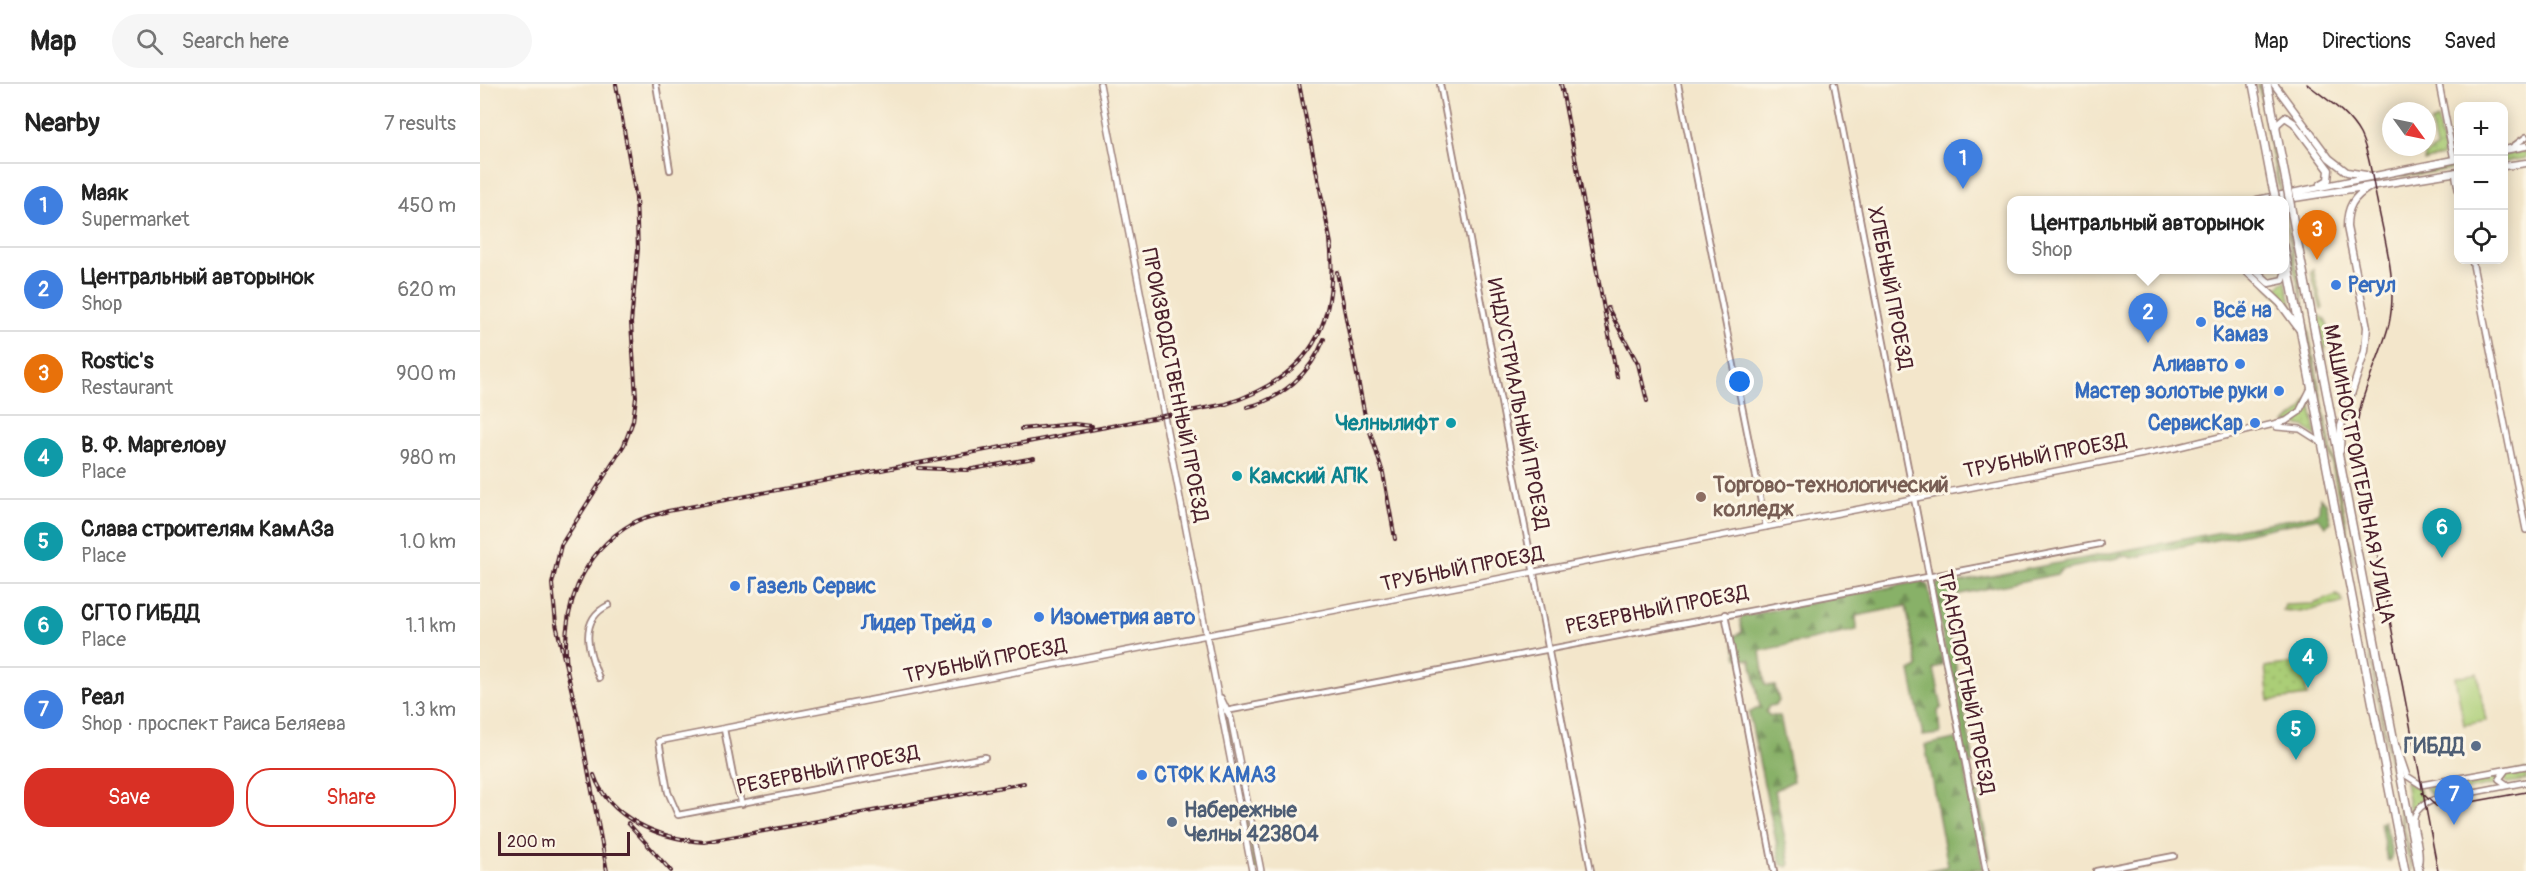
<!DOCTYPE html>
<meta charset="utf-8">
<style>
:root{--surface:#fff;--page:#f6f6f6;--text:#222;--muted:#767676;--line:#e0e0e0;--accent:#d93025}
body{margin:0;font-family:Pangolin,sans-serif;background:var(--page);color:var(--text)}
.controls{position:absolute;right:18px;top:18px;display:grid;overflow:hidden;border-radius:12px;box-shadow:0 3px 15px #0003}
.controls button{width:54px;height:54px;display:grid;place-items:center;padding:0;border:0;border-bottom:2px solid var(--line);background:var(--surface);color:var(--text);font:30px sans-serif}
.compass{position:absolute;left:1902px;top:18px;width:54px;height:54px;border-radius:50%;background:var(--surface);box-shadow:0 3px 15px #0003;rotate:123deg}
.scale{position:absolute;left:18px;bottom:15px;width:132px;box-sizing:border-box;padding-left:6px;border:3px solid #4a1f2b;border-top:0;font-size:16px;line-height:21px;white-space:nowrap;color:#4a1f2b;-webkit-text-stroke:4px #fcf5e5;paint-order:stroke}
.you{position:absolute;left:1260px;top:298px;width:21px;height:21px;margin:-15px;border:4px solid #fff;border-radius:50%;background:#1a73e8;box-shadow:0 0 0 9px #1a73e833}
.badge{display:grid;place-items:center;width:39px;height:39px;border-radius:50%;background:var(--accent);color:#fff;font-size:20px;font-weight:700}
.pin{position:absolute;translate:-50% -50px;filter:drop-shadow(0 2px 3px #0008)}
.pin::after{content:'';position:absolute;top:32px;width:21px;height:18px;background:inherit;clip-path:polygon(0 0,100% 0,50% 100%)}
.popup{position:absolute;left:1527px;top:112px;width:282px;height:78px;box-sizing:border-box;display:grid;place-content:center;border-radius:12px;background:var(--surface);filter:drop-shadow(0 2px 4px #0005);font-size:20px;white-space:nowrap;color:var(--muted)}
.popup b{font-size:22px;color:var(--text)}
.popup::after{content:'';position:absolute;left:50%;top:100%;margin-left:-12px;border:12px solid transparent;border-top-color:var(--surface)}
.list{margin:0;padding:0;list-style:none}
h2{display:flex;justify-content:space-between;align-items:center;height:78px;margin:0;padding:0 24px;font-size:26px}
h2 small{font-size:20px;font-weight:400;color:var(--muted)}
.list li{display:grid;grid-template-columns:39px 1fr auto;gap:18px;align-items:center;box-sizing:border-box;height:84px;padding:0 24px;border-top:2px solid var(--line)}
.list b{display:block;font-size:22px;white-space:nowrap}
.list p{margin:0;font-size:20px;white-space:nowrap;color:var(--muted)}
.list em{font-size:20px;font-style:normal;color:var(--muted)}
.actions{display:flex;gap:12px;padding:18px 24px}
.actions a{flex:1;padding:14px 0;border:2px solid var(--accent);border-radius:24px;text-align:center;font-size:21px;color:var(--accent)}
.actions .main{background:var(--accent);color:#fff}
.icon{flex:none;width:33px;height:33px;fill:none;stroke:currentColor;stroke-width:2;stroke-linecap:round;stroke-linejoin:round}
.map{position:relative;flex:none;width:2046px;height:787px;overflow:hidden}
header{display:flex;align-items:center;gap:36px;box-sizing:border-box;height:84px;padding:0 30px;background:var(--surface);border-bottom:2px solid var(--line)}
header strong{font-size:28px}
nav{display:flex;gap:33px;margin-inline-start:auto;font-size:21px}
.search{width:420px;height:54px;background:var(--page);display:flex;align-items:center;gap:15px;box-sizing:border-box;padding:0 21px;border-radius:33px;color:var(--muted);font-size:22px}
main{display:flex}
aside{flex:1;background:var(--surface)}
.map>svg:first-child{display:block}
</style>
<header>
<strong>Map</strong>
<div class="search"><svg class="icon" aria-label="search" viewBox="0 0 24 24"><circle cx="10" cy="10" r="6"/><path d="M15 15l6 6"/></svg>Search here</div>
<nav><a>Map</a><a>Directions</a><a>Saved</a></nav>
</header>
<main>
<aside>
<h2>Nearby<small>7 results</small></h2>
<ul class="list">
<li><span class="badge" style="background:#3f7fe0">1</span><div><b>Маяк</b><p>Supermarket</p></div><em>450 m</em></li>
<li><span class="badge" style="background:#3f7fe0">2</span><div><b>Центральный авторынок</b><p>Shop</p></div><em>620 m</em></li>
<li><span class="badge" style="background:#e8710a">3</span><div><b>Rostic's</b><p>Restaurant</p></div><em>900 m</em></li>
<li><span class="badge" style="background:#0f9aa8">4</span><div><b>В. Ф. Маргелову</b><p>Place</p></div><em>980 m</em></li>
<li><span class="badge" style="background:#0f9aa8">5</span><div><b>Слава строителям КамАЗа</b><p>Place</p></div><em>1.0 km</em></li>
<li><span class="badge" style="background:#0f9aa8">6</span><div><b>СГТО ГИБДД</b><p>Place</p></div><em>1.1 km</em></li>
<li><span class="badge" style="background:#3f7fe0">7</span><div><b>Реал</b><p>Shop · проспект Раиса Беляева</p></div><em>1.3 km</em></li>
</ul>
<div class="actions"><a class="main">Save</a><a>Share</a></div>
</aside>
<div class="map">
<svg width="2046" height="787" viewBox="0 0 2046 787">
<defs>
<pattern id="grass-dots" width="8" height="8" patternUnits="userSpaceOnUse" patternTransform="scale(1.5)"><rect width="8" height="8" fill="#abce77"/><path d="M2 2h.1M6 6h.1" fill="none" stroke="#95b067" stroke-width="1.8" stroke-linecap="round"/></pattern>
<pattern id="forest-firs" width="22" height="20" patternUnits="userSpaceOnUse" patternTransform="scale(1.5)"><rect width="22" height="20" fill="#88b168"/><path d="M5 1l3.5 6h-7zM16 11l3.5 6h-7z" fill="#718f56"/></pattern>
</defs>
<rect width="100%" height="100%" fill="#fcf5e5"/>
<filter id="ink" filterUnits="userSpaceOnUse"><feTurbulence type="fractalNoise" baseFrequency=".0167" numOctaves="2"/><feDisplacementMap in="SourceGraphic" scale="12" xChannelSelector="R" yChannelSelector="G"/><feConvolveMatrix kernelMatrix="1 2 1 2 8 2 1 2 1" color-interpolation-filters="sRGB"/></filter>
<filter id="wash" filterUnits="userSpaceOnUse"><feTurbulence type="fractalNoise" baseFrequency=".008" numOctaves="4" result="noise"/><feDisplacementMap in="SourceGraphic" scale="24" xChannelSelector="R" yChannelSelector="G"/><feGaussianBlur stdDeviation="1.35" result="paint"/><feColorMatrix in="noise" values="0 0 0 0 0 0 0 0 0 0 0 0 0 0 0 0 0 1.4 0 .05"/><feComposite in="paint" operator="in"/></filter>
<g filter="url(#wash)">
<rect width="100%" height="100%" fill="#f3e6cb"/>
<path fill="url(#grass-dots)" stroke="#7a7651" stroke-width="1.5" d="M1778,0H1780L1803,116H1801Z
M1957,35L1964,67L1962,72L1944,77L1945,71L1956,64L1951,39Z
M2046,67V74L2024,78V71Z
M1978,80V84L1923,92V91Z
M1805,124L1806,131L1825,224L1814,186Z
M1833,185L1843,224L1841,226L1831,188Z
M1806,197L1812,226L1786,201L1796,204Z
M1837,230C1853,237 1849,256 1844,269Z
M1824,235H1826L1874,481L1868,462Z
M1829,313L1837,353L1824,342L1805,339L1821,327Z
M1856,511L1861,513L1863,519L1820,528L1803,526L1805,521L1833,520Z
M1882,534L1933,787L1928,772Z
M1822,578L1827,612L1789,617L1785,583Z
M745,637H748L766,725H763Z
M2046,686V696L2027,699L2023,695L2026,689Z
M2018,691L2019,700L1975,708L1971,703Z
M1925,698L1940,705L1942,718L1930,728Z
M1968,700L1969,710L1953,713L1945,703Z
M765,737H768L778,787H774Z"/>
<path fill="url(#forest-firs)" stroke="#69684a" stroke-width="1.5" d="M1840,414L1846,419L1851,438L1846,442L1838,434L1652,474L1647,472L1581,486L1578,490L1471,512L1466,517L1465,523L1494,679L1486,681L1453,500L1479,498L1836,430L1839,427Z
M1441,497L1448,501L1463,580L1454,585L1462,623L1458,627L1460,650L1443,652L1430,587L1438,583L1426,522L1376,532L1377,546L1280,567L1285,601L1295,602L1299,617L1296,621L1289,622L1286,628L1290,632H1300L1313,697L1295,706L1310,780L1308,783L1301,781L1269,629L1280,623L1271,576L1257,574L1253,553L1262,548L1260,535L1263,532Z
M1475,655L1480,658L1503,785L1446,787L1468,782L1445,661Z
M1497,705L1510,773L1508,776L1492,708Z
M1904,737L1912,770L1910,777L1907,776L1900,739Z"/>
<path fill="#abce77" stroke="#7a7651" stroke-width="1.5" d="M1997,589L2006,637L1984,641L1975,593Z"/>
</g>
<g filter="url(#ink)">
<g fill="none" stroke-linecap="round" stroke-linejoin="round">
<defs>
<path id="minor" d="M176,0L190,86
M960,0L1111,787
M1198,0L1286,443
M1354,0L1506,787
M2031,64L2046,53
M1245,530L1294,787
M119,594C109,569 97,536 129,521
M746,627L1620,460
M244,645L253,692L262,720
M179,657L188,708L198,731L505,673
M1616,787L1694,772"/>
<path id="tertiary" d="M620,0L772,787
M1959,0L1974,76
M1975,88L1978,105
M1992,176L2046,446
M1797,343L1820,345L1842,359
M741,614L751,635L781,787
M179,657L1695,364L1806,337L1819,328L1831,304
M1917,663L1927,692L1941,701L2046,682
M2025,687L2019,695L2026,700
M1974,697L1969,704L1976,710
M1939,777C1942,749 1918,731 1953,716L2046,698"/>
<path id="secondary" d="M1794,0L1849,74L1867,88L1886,91
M1796,45L1797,40L1805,33L1814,39L1849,86L1848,96L1841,100
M2024,66L2046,62
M2024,82L2046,79
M1777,116L1978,75
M1802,116L1978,88
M1765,186L1800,219L1819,245
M1775,186L1789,199L1803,196L1808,180
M1860,367L1861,342L1885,267L1887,243L1867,143C1867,123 1873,113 1890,103"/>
<path id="primary" d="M1773,0L1792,100
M1787,0L1806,97
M1812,130L1939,787
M1804,162L1925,787"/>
</defs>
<use href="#minor" stroke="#9e827b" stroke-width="8"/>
<use href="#tertiary" stroke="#9e827b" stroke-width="8"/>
<use href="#secondary" stroke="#9e827b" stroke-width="9"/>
<use href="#primary" stroke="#9e827b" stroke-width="10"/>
<use href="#minor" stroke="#fff" stroke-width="4.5"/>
<use href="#tertiary" stroke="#fff" stroke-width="5"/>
<use href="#secondary" stroke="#fff" stroke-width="6"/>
<use href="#primary" stroke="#fff" stroke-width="7"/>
<path stroke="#4a1f2b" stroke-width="1.5" d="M1827,0C1846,15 1868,28 1880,50C1890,71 1892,95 1897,117C1905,158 1918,198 1909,240C1899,280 1875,316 1876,359L1958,787
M1942,709L1956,722L1963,723L2046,708"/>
<defs>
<path id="rail" d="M819,0L852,165
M1081,0L1137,293
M857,188L885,332L903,389L915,455
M1128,224L1158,280L1167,317
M767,323C802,315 831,289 844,255
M541,345L594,340L612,342
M438,384L487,386L554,374
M87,585C81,527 99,470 153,439C163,433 177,431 188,427L746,320C830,292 859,243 850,156
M114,691C129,735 181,755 224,758L544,699
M148,739L191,787
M127,787L99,638L76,540L72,500L81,461L144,361L153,337L156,313L151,239L158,165L156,114L136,0"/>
</defs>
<use href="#rail" stroke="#4a1f2b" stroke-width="4"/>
<use href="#rail" stroke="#fcf5e5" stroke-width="1.5" stroke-dasharray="4.5" stroke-linecap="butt"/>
<defs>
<path id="primary-bridge" d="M1806,97L1812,130
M1792,100L1796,116"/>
</defs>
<use href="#primary-bridge" stroke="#9e827b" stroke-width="10" stroke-linecap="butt"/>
<use href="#primary-bridge" stroke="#fff" stroke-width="7"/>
</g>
</g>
<g fill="#3f7fe0" stroke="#fcf5e5" stroke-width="2">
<circle cx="1856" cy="201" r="6"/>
<circle cx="1721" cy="238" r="6"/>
<circle cx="1760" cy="280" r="6"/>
<circle cx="1799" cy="307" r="6"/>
<circle cx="1775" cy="339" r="6"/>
<circle cx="255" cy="502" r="6"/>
<circle cx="559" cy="533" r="6"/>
<circle cx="507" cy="539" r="6"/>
<circle cx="662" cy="691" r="6"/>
</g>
<g fill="#0f9aa8" stroke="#fcf5e5" stroke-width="2">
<circle cx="971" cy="339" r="6"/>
<circle cx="757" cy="392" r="6"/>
</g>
<circle fill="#8d6e63" stroke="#fcf5e5" stroke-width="2" cx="1221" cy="413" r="6"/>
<g fill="#5c6f8a" stroke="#fcf5e5" stroke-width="2">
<circle cx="1996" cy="662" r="6"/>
<circle cx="692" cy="738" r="6"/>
</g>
<g text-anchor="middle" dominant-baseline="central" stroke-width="6" stroke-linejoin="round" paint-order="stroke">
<g font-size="21" font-weight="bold" fill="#366cbe" stroke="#fcf5e5" text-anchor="start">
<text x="1868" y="201">Регул</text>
<text x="1733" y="226">Всё на<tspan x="1733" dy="24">Камаз</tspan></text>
<text x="1748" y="280" text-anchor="end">Алиавто</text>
<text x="1787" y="307" text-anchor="end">Мастер золотые руки</text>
<text x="1763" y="339" text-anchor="end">СервисКар</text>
<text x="267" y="502">Газель Сервис</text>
<text x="571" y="533">Изометрия авто</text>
<text x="495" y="539" text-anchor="end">Лидер Трейд</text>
<text x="674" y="691">СТФК КАМАЗ</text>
</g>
<g font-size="21" fill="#4a1f2b" stroke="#fcf5e5">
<text transform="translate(1410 204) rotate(79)">ХЛЕБНЫЙ ПРОЕЗД</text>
<text transform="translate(695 301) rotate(79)">ПРОИЗВОДСТВЕННЫЙ ПРОЕЗД</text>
<text transform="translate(1038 320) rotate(79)">ИНДУСТРИАЛЬНЫЙ ПРОЕЗД</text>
<text transform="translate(1565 372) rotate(-11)">ТРУБНЫЙ ПРОЕЗД</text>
<text transform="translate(1879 390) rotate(79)">МАШИНОСТРОИТЕЛЬНАЯ УЛИЦА</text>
<text transform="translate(982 485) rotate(-11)">ТРУБНЫЙ ПРОЕЗД</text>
<text transform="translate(1177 526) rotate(-11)">РЕЗЕРВНЫЙ ПРОЕЗД</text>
<text transform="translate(505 577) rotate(-11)">ТРУБНЫЙ ПРОЕЗД</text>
<text transform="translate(1486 598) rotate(79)">ТРАНСПОРТНЫЙ ПРОЕЗД</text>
<text transform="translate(348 686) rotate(-11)">РЕЗЕРВНЫЙ ПРОЕЗД</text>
</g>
<g font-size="21" font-weight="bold" fill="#0d838f" stroke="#fcf5e5" text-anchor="end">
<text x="959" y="339">Челнылифт</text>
<text x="769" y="392" text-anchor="start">Камский АПК</text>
</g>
<g font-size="21" font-weight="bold" fill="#785e54" stroke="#fcf5e5" text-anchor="start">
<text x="1233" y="401">Торгово-технологический<tspan x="1233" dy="24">колледж</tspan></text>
</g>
<g font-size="21" font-weight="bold" fill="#4e5e75" stroke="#fcf5e5" text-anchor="end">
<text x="1984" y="662">ГИБДД</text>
<text x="704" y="726" text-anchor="start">Набережные<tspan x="704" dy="24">Челны 423804</tspan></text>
</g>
</g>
</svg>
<div class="controls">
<button>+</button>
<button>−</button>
<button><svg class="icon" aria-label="locate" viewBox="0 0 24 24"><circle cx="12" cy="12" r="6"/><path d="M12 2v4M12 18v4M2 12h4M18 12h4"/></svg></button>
</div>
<svg class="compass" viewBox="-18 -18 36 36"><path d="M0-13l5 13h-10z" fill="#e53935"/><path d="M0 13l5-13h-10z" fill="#767676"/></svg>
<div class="scale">200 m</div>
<div class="you"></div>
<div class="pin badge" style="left:1483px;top:105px;background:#3f7fe0">1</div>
<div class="pin badge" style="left:1668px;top:259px;background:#3f7fe0">2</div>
<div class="popup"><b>Центральный авторынок</b>Shop</div>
<div class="pin badge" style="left:1837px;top:176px;background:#e8710a">3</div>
<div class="pin badge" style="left:1828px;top:604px;background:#0f9aa8">4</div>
<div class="pin badge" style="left:1816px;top:676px;background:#0f9aa8">5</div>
<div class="pin badge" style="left:1962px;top:474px;background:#0f9aa8">6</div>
<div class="pin badge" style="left:1974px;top:741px;background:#3f7fe0">7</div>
</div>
</main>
